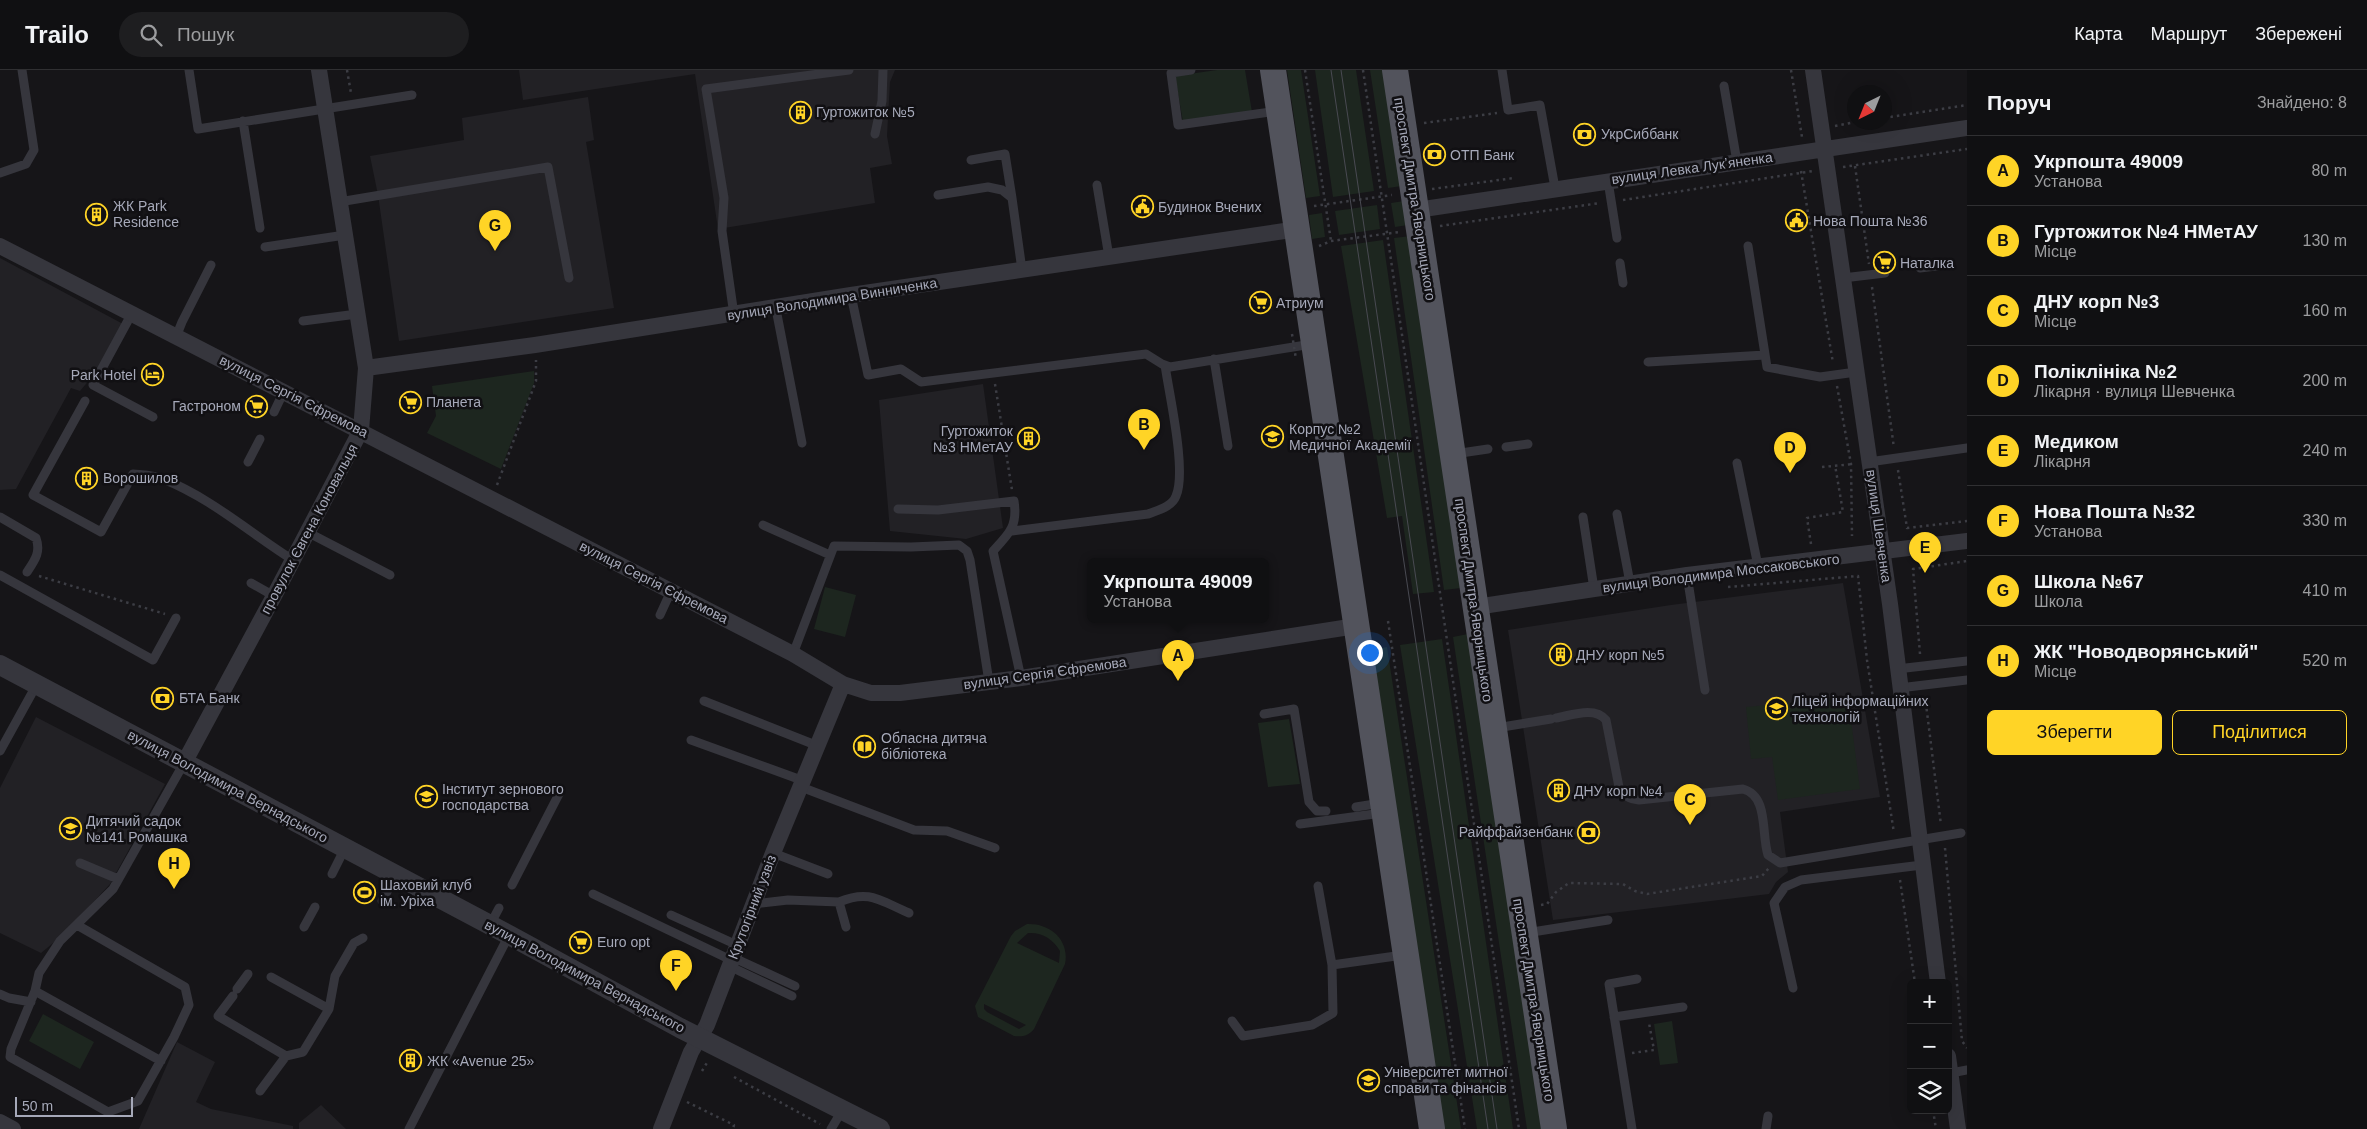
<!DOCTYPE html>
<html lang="uk">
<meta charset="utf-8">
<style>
:root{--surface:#101012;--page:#1e1e20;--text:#f1f3f6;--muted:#9c9d9f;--line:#303032;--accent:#ffd426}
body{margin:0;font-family:Arial,sans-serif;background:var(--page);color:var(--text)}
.controls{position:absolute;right:15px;bottom:15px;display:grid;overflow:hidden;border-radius:8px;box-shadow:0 5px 20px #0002}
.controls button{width:45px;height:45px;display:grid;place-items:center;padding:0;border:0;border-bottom:1px solid var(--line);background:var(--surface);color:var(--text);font:25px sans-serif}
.compass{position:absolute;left:1847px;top:15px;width:45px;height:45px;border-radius:50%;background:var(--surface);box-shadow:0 5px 20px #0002;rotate:223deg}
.scale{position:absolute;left:15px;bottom:12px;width:118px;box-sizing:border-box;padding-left:5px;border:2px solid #a6a9b9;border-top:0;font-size:14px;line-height:18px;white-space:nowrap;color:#a6a9b9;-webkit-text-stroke:4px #111013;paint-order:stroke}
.you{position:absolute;left:1369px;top:582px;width:18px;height:18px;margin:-12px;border:4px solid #fff;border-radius:50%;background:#1a73e8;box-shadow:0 0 0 8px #1a73e833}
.badge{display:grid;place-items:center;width:32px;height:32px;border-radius:50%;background:var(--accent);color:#111;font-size:16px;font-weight:700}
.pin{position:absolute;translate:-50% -41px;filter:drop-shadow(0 1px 2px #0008)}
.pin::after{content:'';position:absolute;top:26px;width:18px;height:15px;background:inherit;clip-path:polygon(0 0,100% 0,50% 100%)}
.popup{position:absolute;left:1087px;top:488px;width:182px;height:65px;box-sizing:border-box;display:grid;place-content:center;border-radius:8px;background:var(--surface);filter:drop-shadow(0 1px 4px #0005);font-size:16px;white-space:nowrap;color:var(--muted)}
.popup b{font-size:19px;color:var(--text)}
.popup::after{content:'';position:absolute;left:50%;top:100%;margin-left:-10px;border:10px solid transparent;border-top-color:var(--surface)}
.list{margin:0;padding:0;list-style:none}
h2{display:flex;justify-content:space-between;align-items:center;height:65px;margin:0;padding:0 20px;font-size:21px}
h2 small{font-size:16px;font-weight:400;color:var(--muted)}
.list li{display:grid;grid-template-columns:32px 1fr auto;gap:15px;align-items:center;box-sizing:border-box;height:70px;padding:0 20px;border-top:1px solid var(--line)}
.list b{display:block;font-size:19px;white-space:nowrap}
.list p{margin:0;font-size:16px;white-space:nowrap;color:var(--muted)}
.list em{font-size:16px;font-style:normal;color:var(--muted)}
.actions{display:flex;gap:10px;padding:15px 20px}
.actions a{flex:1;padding:11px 0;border:1px solid var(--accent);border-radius:8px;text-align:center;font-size:18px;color:var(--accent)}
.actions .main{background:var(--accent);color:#111}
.icon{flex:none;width:28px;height:28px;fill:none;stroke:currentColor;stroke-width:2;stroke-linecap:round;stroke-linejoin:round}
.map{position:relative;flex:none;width:1967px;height:1059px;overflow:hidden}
header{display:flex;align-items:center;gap:30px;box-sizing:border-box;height:70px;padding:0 25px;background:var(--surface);border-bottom:1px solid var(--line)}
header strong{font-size:24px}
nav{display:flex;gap:28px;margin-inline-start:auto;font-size:18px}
.search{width:350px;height:45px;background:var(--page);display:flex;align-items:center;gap:12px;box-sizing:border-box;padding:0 18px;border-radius:28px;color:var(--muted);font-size:19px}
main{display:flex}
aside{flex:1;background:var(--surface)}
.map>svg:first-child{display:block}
</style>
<header>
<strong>Trailo</strong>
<div class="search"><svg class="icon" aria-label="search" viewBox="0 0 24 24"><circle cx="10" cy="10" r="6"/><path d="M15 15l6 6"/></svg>Пошук</div>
<nav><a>Карта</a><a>Маршрут</a><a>Збережені</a></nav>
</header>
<main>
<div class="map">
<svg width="1967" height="1059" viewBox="0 0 1967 1059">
<rect width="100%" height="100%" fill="#161518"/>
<path fill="#222125" d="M519,0H895L890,12L887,66L892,94L870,98L875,133L718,159L695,4L523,30Z
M588,27L594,70L586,72L614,238L399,271L378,125L370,86L464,70L462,48Z
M0,188L123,254L101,296L80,321L71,318L16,419L0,420Z
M983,314L1003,458L966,469L890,461L879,330Z
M1843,513L1880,727L1780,742L1788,802L1776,812L1769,824L1553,850L1508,560L1671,535Z
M36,647L165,714L110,814L64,864L41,883L0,863V718Z
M177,972L215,992L196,1032L211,1039L293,1056V1059H139Z
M321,1035L346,1059H299V1053Z"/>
<path fill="#1d261f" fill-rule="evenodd" d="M1217,0H1245L1252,42L1183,52L1175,6Z
M1287,0H1301L1320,126L1306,128Z
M1315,0H1356L1374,121L1333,127Z
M1370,0H1385L1402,116L1388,118Z
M1404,131L1408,155L1395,157L1391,133Z
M1377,135L1380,159L1339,165L1335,141Z
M1322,143L1325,167L1312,169L1309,145Z
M1411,166L1461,518L1444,520L1394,168Z
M1383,170L1434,522L1413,524L1402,446L1387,448L1341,176Z
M534,301V313L501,399L427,363L436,346L432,316Z
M825,517L856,525L845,567L814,559Z
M1468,564L1543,1059H1527L1453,567Z
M1442,569L1513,1059H1477L1400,575Z
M1387,577L1461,1059H1444L1372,580Z
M1848,627L1860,719L1778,730L1772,687L1751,689L1746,637Z
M1289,649L1300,714L1268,717L1258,653Z
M1027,854C1050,853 1070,870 1065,894L1034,959C1028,966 1023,967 1014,966L978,947L975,936L1011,866L1015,861ZM1028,863C1042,862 1053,869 1060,881L1059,893L1017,873ZM984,934L1026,955L1019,959L987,942L984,939Z
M43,944L94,972L80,999L29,971Z
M1672,951L1678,993L1660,995L1654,954Z"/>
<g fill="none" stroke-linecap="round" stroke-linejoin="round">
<path stroke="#3c3d44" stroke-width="2.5" stroke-dasharray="2.5 4" stroke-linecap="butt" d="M347,0L351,23
M1305,0L1331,171
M1363,0L1519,1059
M1791,0L1802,67
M1884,48L1967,35
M1424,53L1497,43
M1835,56L1856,52
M1855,96L1869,194
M1843,97L1967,79
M1801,101L1833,293
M1432,119L1514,108
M1623,130L1813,101
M1314,136L1392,125
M1440,156L1600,133
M1319,176L1331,171L1400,162
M1872,217L1894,378
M995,314L1012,420
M1837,316L1851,394L1852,466
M1822,397L1853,394
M1898,400L1907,458L1967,451
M497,415L536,311V290
M1811,474L1807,448L1843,442L1835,395
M39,506L165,544
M1728,517L1858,506L1867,590L1894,763
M1388,551L1465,1059
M1920,584L1913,499L1967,491
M1925,626L1941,755
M1945,778L1962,971L1967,978
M1900,810L1915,913
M1541,835L1547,834L1556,822L1569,813L1623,814L1635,821L1647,824L1762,806L1769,798
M1632,983L1654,980L1649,953
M702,1001L708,991
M734,1007L820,1054
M687,1032L734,1055L733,1059
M1933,1040L1936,1059"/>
<path stroke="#36363d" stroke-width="9" d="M189,0L198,59L412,25
M1191,0L1171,3L1178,55L1277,41
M1502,0L1508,40L1540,35L1555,118
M1724,16L1737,92
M243,51L260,158
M875,64L882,31L883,0
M971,90L1005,84L1012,128
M0,103L26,94L34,80L22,0
M1608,111L1617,168
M1097,115L1109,187
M938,125L988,117L1002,120L1012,128L1022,200
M339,132L548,97L569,208
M1748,176L1767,297L1820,307L1856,302
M265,177L345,165
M1620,193L1623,213
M1920,198L1944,195
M1843,208L1885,203
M851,225L868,305L901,299L921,312L1146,284L1162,294L1170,297L1312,274
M776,239L802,373
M131,245L93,315L153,347
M734,245L722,161L724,128L706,19L849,0
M303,251L357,244
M176,267L182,252L211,195
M1214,289L1228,376
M1648,292L1765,285
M85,331L33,425L101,462L133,404C143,405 154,405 163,409C211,428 250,463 293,490
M274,342L284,321
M1506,377L1528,374
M1454,384L1488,379
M248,392L260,369
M1869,392L1967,378
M1737,393L1758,496
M898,439L938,440L1014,431C1018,456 1009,464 993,481L1021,608
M1617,444L1630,513
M0,447L36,468C41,482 35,490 27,502
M1583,447L1594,519
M763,455L830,485
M1012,461L1148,444C1158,440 1172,437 1176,426C1187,401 1169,324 1165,295
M307,462L390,505
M0,505L153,590L176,548
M1687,505L1705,620
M251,513L274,526
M660,545L671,521
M793,584L834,476L911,477L959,475L967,481L970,490L989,612
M1897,599L1967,591
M1899,618L1967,610
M704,631L818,676
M1264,644L1294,639L1309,732L1317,741H1326
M1556,648C1572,645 1595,636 1606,650L1619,717C1624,726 1629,729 1639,730L1743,719C1769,726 1761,764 1768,785L1780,793L1961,763
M1496,658L1551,649
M691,670L804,711
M0,681L37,614
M801,717L914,760L947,761L995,778
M1356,737L1381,733
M1300,754L1382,743
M773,783L828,804
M80,793L118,809
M332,804L345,778
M512,815L560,722
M1318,816L1332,895L1403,885
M593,824L731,890
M382,831L396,805
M839,832C870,819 880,831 909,843
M753,834L788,830L839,832L846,857
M671,845L737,875
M77,855L185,917L189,935L174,967L138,1031L108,1042L10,987L11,979L35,921L39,903L60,871L113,819L184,693
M490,855L499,838
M304,857L315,837
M1526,863L1608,850
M732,887L795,916
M729,896L792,926
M271,907L329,939
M1793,918L1774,833L1785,817L1801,810L1922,795
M237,919L248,904
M35,921L161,991
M0,924L9,928L31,932
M233,926L218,946L286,986L303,982L329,939L335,906L354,873L363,868
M1614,947L1683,937
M1232,951L1243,966L1312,955L1333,943L1332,895
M1951,1003L1967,1000
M260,1021L286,986
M409,1059L509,865
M831,1059L843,1039
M1632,1059L1609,914L1637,909
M1766,1059L1768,1046"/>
<path stroke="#36363d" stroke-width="16" d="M1813,0L1890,534L1938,913
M1417,140L1967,58
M0,176L793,584L843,614L871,623H900L1021,608L1356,556
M366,298L535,275L851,225L1298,159
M1476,537L1687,505L1967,471
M184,693L274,526L361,360L366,298L319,0
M1948,986L1958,1059
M0,1052L13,1059
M661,1059L691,982L707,955L773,783L843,614"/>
<path stroke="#36363d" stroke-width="20" d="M0,595L509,865L680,958L880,1059"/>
<path stroke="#52535c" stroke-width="26" d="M1273,0L1432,1059
M1395,0L1554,1059"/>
<path stroke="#494a52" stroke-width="1" d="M1331,0L1488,1059
M1341,0L1497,1059"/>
<path stroke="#3c3d44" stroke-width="2.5" stroke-dasharray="2.5 4" stroke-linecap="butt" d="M1292,264L1296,289"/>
</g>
<defs>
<symbol id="building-ring" viewBox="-11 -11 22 22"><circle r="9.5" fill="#111013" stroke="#ffd426" stroke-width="1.5"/><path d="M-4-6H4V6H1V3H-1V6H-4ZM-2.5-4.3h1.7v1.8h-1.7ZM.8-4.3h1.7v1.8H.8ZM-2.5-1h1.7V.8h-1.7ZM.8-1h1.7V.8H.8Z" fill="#ffd426"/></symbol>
<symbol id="bank-ring" viewBox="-11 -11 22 22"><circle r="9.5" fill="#111013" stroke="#ffd426" stroke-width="1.5"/><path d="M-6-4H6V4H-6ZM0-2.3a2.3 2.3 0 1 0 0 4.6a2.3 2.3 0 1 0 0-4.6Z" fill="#ffd426"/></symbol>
<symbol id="civic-ring" viewBox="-11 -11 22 22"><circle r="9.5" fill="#111013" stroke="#ffd426" stroke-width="1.5"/><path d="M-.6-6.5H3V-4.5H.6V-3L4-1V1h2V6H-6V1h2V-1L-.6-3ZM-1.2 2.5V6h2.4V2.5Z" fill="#ffd426"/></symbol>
<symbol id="supermarket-ring" viewBox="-11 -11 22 22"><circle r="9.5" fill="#111013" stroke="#ffd426" stroke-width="1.5"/><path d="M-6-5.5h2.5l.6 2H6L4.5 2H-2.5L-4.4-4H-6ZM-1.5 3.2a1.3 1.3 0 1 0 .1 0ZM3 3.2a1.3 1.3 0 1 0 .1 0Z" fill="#ffd426"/></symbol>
<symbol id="hotel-ring" viewBox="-11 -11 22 22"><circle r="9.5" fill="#111013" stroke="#ffd426" stroke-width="1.5"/><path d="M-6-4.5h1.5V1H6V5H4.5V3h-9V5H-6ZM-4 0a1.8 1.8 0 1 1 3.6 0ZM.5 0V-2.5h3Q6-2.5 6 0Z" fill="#ffd426"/></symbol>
<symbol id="university-ring" viewBox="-11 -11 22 22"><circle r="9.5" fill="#111013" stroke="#ffd426" stroke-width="1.5"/><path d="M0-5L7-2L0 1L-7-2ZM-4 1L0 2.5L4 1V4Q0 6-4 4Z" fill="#ffd426"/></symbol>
<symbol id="school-ring" viewBox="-11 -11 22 22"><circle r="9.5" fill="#111013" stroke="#ffd426" stroke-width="1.5"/><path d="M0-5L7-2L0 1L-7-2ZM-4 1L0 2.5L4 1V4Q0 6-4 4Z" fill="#ffd426"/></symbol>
<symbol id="library-ring" viewBox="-11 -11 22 22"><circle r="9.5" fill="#111013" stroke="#ffd426" stroke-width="1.5"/><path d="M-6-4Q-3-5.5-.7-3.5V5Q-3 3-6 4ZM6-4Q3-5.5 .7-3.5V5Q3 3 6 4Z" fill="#ffd426"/></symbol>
<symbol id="stadium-ring" viewBox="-11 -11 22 22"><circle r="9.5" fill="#111013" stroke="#ffd426" stroke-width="1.5"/><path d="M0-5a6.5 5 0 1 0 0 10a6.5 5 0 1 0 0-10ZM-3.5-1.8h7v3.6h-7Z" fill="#ffd426"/></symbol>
</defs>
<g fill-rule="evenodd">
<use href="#building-ring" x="788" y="30" width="25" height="25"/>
<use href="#bank-ring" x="1572" y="52" width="25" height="25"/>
<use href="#bank-ring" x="1422" y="72" width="25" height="25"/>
<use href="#civic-ring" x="1130" y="124" width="25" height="25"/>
<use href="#building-ring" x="84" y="132" width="25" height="25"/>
<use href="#civic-ring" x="1784" y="138" width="25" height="25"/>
<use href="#supermarket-ring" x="1872" y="180" width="25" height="25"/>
<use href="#supermarket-ring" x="1248" y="220" width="25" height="25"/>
<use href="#hotel-ring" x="140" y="292" width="25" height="25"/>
<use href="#supermarket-ring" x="398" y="320" width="25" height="25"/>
<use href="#supermarket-ring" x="244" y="324" width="25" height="25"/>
<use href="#university-ring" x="1260" y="354" width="25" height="25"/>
<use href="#building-ring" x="1016" y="356" width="25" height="25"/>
<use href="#building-ring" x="74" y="396" width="25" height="25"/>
<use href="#building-ring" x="1548" y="572" width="25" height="25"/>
<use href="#bank-ring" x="150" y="616" width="25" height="25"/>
<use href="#school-ring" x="1764" y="626" width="25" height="25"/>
<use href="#library-ring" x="852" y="664" width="25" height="25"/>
<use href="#building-ring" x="1546" y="708" width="25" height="25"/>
<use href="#university-ring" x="414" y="714" width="25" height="25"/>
<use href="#school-ring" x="58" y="746" width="25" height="25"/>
<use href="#bank-ring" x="1576" y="750" width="25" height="25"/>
<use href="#stadium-ring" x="352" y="810" width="25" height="25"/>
<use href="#supermarket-ring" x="568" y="860" width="25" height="25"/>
<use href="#building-ring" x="398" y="978" width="25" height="25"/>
<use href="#university-ring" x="1356" y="998" width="25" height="25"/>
</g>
<g text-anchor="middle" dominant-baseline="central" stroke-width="5" stroke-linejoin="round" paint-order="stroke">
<g font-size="14" fill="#a6a9b9" stroke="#111013" text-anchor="start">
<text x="816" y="42">Гуртожиток №5</text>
<text x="1601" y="64">УкрСиббанк</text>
<text x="1450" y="85">ОТП Банк</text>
<text x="113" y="136">ЖК Park<tspan x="113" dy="16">Residence</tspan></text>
<text x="1158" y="137">Будинок Вчених</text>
<text x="1813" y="151">Нова Пошта №36</text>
<text x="1900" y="193">Наталка</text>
<text x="1276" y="233">Атриум</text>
<text x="136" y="305" text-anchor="end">Park Hotel</text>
<text x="426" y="332">Планета</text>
<text x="241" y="336" text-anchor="end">Гастроном</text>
<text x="1289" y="359">Корпус №2<tspan x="1289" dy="16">Медичної Академії</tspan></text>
<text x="1013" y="361" text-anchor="end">Гуртожиток<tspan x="1013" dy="16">№3 НМетАУ</tspan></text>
<text x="103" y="408">Ворошилов</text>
<text x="1576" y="585">ДНУ корп №5</text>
<text x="179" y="628">БТА Банк</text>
<text x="1792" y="631">Ліцей інформаційних<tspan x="1792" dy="16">технологій</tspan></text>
<text x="881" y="668">Обласна дитяча<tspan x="881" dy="16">бібліотека</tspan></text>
<text x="442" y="719">Інститут зернового<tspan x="442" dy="16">господарства</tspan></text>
<text x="1574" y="721">ДНУ корп №4</text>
<text x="86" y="751">Дитячий садок<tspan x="86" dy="16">№141 Ромашка</tspan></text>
<text x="1573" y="762" text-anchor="end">Райффайзенбанк</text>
<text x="380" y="815">Шаховий клуб<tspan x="380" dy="16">ім. Уріха</tspan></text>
<text x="597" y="872">Euro opt</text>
<text x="427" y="991">ЖК «Avenue 25»</text>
<text x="1384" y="1002">Університет митної<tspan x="1384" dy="16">справи та фінансів</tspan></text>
</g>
<g font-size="14" fill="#a6a9b9" stroke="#111013">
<text transform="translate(1692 98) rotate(-8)">вулиця Левка Лукʼяненка</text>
<text transform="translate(1415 129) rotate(81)">проспект Дмитра Яворницького</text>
<text transform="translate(832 229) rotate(-9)">вулиця Володимира Винниченка</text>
<text transform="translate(294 326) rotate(27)">вулиця Сергія Єфремова</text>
<text transform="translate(1879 456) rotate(82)">вулиця Шевченка</text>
<text transform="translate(309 459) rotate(-62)">провулок Євгена Коновальця</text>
<text transform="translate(1721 503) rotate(-7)">вулиця Володимира Моссаковського</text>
<text transform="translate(654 512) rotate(27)">вулиця Сергія Єфремова</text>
<text transform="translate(1474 530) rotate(82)">проспект Дмитра Яворницького</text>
<text transform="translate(1045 603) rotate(-8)">вулиця Сергія Єфремова</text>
<text transform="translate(228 716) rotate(28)">вулиця Володимира Вернадського</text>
<text transform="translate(752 837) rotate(-69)">Крутогірний узвіз</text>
<text transform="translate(585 906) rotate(28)">вулиця Володимира Вернадського</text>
<text transform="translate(1534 930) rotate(81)">проспект Дмитра Яворницького</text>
</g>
</g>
</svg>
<div class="controls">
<button>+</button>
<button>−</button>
<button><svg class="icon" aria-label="layers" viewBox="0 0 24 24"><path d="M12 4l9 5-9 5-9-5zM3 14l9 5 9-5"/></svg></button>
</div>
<svg class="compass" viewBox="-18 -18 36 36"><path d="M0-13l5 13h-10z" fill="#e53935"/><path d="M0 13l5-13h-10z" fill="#9c9d9f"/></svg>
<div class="scale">50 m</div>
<div class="you"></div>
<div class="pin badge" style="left:1178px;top:611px">A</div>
<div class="popup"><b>Укрпошта 49009</b>Установа</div>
<div class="pin badge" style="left:1144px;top:380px">B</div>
<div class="pin badge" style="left:1690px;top:755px">C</div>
<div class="pin badge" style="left:1790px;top:403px">D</div>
<div class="pin badge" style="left:1925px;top:503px">E</div>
<div class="pin badge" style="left:676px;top:921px">F</div>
<div class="pin badge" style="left:495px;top:181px">G</div>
<div class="pin badge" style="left:174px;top:819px">H</div>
</div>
<aside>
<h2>Поруч<small>Знайдено: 8</small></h2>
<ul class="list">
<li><span class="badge">A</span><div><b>Укрпошта 49009</b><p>Установа</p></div><em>80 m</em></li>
<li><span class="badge">B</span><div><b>Гуртожиток №4 НМетАУ</b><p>Місце</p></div><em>130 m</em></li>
<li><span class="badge">C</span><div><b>ДНУ корп №3</b><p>Місце</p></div><em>160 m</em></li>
<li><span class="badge">D</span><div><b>Поліклініка №2</b><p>Лікарня · вулиця Шевченка</p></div><em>200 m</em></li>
<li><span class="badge">E</span><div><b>Медиком</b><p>Лікарня</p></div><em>240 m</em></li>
<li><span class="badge">F</span><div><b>Нова Пошта №32</b><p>Установа</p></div><em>330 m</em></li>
<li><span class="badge">G</span><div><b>Школа №67</b><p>Школа</p></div><em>410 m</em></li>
<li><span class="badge">H</span><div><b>ЖК &quot;Новодворянський&quot;</b><p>Місце</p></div><em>520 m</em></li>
</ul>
<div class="actions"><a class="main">Зберегти</a><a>Поділитися</a></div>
</aside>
</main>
